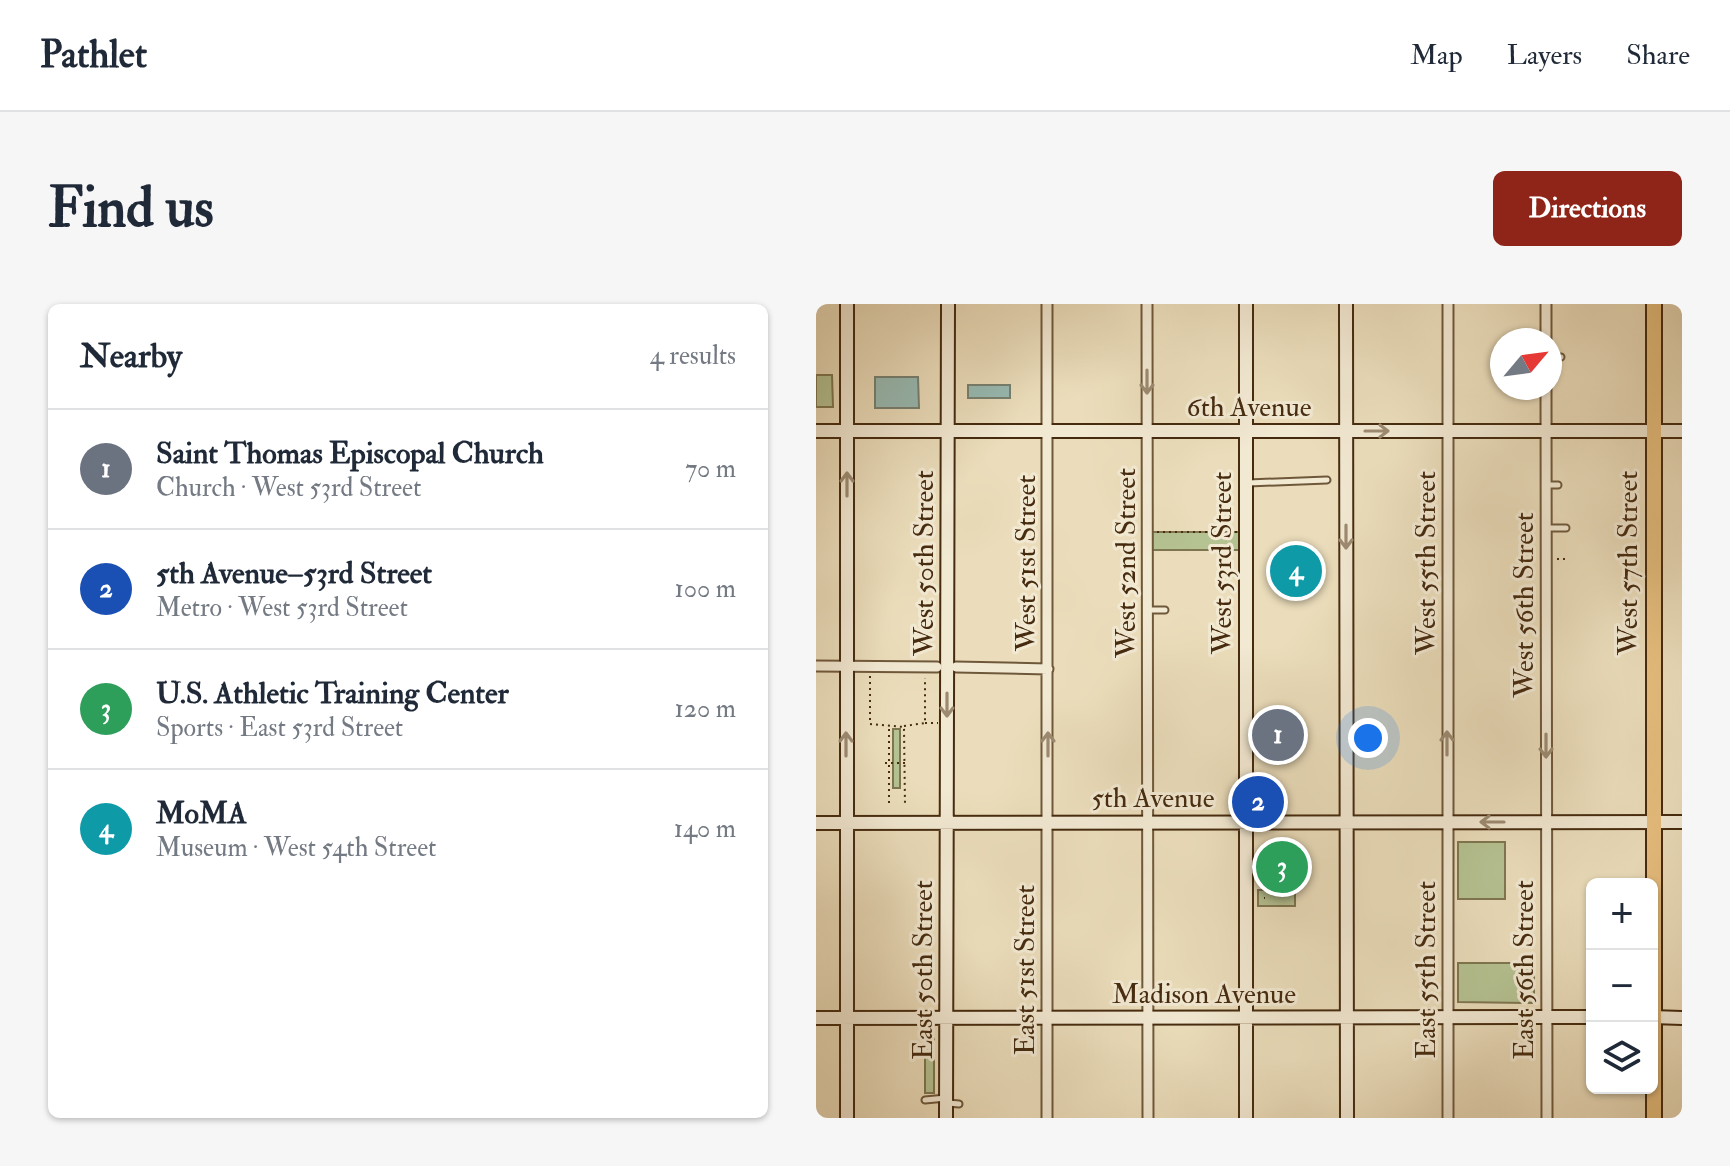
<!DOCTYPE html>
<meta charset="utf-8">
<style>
:root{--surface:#fff;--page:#f6f6f7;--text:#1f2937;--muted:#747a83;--line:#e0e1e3;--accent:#8f2418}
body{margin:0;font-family:"IM FELL Double Pica",serif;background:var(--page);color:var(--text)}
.controls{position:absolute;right:24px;bottom:24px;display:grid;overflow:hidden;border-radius:12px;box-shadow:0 2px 6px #0004}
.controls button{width:72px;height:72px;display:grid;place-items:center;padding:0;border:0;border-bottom:2px solid var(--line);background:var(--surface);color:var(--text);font:40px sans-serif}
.compass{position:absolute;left:674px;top:24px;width:72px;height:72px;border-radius:50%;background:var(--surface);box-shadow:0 2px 6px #0004;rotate:61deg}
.you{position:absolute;left:552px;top:434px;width:28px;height:28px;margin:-20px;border:6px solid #fff;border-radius:50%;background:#1a73e8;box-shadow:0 0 0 12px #1a73e833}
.badge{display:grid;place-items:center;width:52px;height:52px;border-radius:50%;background:var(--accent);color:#fff;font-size:26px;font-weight:700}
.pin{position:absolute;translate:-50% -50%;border:4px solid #fff;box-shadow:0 2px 8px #0006}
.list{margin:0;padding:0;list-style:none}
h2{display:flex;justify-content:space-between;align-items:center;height:104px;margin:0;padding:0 32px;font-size:34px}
h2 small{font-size:26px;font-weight:400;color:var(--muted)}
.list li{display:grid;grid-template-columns:52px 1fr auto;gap:24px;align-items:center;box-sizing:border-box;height:120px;padding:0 32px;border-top:2px solid var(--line)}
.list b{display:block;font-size:30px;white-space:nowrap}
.list p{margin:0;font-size:26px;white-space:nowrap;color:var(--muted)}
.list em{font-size:26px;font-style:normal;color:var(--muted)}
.icon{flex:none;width:44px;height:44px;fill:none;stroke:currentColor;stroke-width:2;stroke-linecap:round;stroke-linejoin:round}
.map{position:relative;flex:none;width:866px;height:814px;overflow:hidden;border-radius:12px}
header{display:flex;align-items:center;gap:48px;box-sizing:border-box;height:112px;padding:0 40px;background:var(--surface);border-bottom:2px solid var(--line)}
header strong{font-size:38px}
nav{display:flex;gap:44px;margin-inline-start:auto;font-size:28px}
.intro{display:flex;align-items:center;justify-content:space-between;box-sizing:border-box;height:192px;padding:0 48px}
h1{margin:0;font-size:56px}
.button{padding:20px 36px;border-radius:12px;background:var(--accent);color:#fff;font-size:28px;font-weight:700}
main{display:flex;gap:48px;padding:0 48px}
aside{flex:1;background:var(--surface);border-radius:12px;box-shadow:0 2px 6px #0004}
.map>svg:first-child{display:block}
</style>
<header>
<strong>Pathlet</strong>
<nav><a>Map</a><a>Layers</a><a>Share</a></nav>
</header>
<div class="intro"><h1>Find us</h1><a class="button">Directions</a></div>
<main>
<aside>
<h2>Nearby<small>4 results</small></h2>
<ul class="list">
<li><span class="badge" style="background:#6b7280">1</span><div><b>Saint Thomas Episcopal Church</b><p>Church · West 53rd Street</p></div><em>70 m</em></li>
<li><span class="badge" style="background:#1a4fb4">2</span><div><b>5th Avenue–53rd Street</b><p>Metro · West 53rd Street</p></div><em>100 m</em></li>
<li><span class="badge" style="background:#2e9e5b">3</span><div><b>U.S. Athletic Training Center</b><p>Sports · East 53rd Street</p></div><em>120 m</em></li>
<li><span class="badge" style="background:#0f9aa8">4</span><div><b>MoMA</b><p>Museum · West 54th Street</p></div><em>140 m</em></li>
</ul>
</aside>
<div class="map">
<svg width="866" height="814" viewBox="0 0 866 814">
<rect width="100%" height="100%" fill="#ebddbb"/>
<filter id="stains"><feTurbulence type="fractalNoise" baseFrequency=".0025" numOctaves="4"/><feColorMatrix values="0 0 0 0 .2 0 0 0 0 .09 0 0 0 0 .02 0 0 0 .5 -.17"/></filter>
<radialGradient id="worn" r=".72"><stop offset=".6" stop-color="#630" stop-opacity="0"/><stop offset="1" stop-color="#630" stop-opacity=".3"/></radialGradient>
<path fill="#b5c292" stroke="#7e7650" stroke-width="2" d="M0,71H16L17,103H0Z
M332,228H430V246H332Z
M77,425H84V484H77Z
M642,538H689V595H642Z
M442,586H479V602H442Z
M642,659H718V699L642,698Z
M109,734H118V789H109Z"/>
<path fill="#98bbb4" stroke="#778172" stroke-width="2" d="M59,73H102L103,104H59Z
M152,81H194V94H152Z"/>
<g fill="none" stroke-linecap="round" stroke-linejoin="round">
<defs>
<path id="lane" d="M734,53H745
M432,179L511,176
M731,181H742
M731,224H750
M333,306H349
M109,796L130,794
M132,799L143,800"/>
<path id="street" d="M231,0V814
M331,0L332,814
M730,36V0
M730,84L731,814
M0,362L121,363
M140,363L232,365
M632,814V0"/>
<path id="secondary" d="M31,0V814
M430,0V814
M530,0L531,814
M0,127H866
M0,519L866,518
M836,713L866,714
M0,714L776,713
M130,814L132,0"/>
<path id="primary" d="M838,0V814"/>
</defs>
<use href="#lane" stroke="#6f583a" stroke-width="9"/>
<use href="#street" stroke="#6f583a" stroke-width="13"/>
<use href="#secondary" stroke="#462b0f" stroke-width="16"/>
<use href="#primary" stroke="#462b0f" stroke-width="18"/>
<path stroke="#462b0f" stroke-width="2" stroke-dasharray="2 4" stroke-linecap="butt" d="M341,228H421
M741,255H750
M819,255H823
M54,372V420L88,423L89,501
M109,419H122
M88,422L109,419V374
M73,425V501
M69,459H91
M448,594H449"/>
<use href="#lane" stroke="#f2e9d3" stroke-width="5"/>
<use href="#street" stroke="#f2e9d3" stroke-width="9"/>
<use href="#secondary" stroke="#f2e9d3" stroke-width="12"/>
<use href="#primary" stroke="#e6be7e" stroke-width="14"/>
</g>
<defs><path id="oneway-shaft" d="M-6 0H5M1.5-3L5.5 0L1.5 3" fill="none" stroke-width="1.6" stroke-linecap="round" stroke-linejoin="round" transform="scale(2)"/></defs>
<g stroke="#9c8a71">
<use href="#oneway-shaft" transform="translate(331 78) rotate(90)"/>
<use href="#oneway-shaft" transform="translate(561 127)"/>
<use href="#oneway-shaft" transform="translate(31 180) rotate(-90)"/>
<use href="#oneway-shaft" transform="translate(530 233) rotate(90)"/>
<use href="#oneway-shaft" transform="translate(131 401) rotate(90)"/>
<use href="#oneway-shaft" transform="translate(631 439) rotate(-90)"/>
<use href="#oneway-shaft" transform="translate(30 440) rotate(-90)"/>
<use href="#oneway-shaft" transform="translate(232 440) rotate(-90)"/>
<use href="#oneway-shaft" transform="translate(730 442) rotate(90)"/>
<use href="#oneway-shaft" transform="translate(676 518) rotate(-180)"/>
</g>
<g text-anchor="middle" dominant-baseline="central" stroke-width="6" stroke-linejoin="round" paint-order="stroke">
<g font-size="28" fill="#462b0f" stroke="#f2e9d3">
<text x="433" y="103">6th Avenue</text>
<text transform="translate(108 259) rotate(-90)">West 50th Street</text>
<text transform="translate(210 259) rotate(-90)">West 51st Street</text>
<text transform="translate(310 259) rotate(-90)">West 52nd Street</text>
<text transform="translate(406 259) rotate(-90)">West 53rd Street</text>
<text transform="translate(610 259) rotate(-90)">West 55th Street</text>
<text transform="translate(812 259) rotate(-90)">West 57th Street</text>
<text transform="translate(708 301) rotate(-90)">West 56th Street</text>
<text x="337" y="494">5th Avenue</text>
<text transform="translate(107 666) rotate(-90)">East 50th Street</text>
<text transform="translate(209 666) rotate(-90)">East 51st Street</text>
<text transform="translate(610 666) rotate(-90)">East 55th Street</text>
<text transform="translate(708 666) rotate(-90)">East 56th Street</text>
<text x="388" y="690">Madison Avenue</text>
</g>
</g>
<rect width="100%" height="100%" filter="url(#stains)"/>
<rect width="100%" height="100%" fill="url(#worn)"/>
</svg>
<div class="controls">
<button>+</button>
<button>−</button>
<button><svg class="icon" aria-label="layers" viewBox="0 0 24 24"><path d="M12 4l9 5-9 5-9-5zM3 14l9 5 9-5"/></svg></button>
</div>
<svg class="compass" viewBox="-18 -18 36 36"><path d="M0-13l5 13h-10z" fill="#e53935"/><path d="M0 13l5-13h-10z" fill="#747a83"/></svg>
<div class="you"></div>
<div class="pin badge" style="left:462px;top:431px;background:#6b7280">1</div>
<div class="pin badge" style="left:442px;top:498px;background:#1a4fb4">2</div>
<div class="pin badge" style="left:466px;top:563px;background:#2e9e5b">3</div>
<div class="pin badge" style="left:480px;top:267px;background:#0f9aa8">4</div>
</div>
</main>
